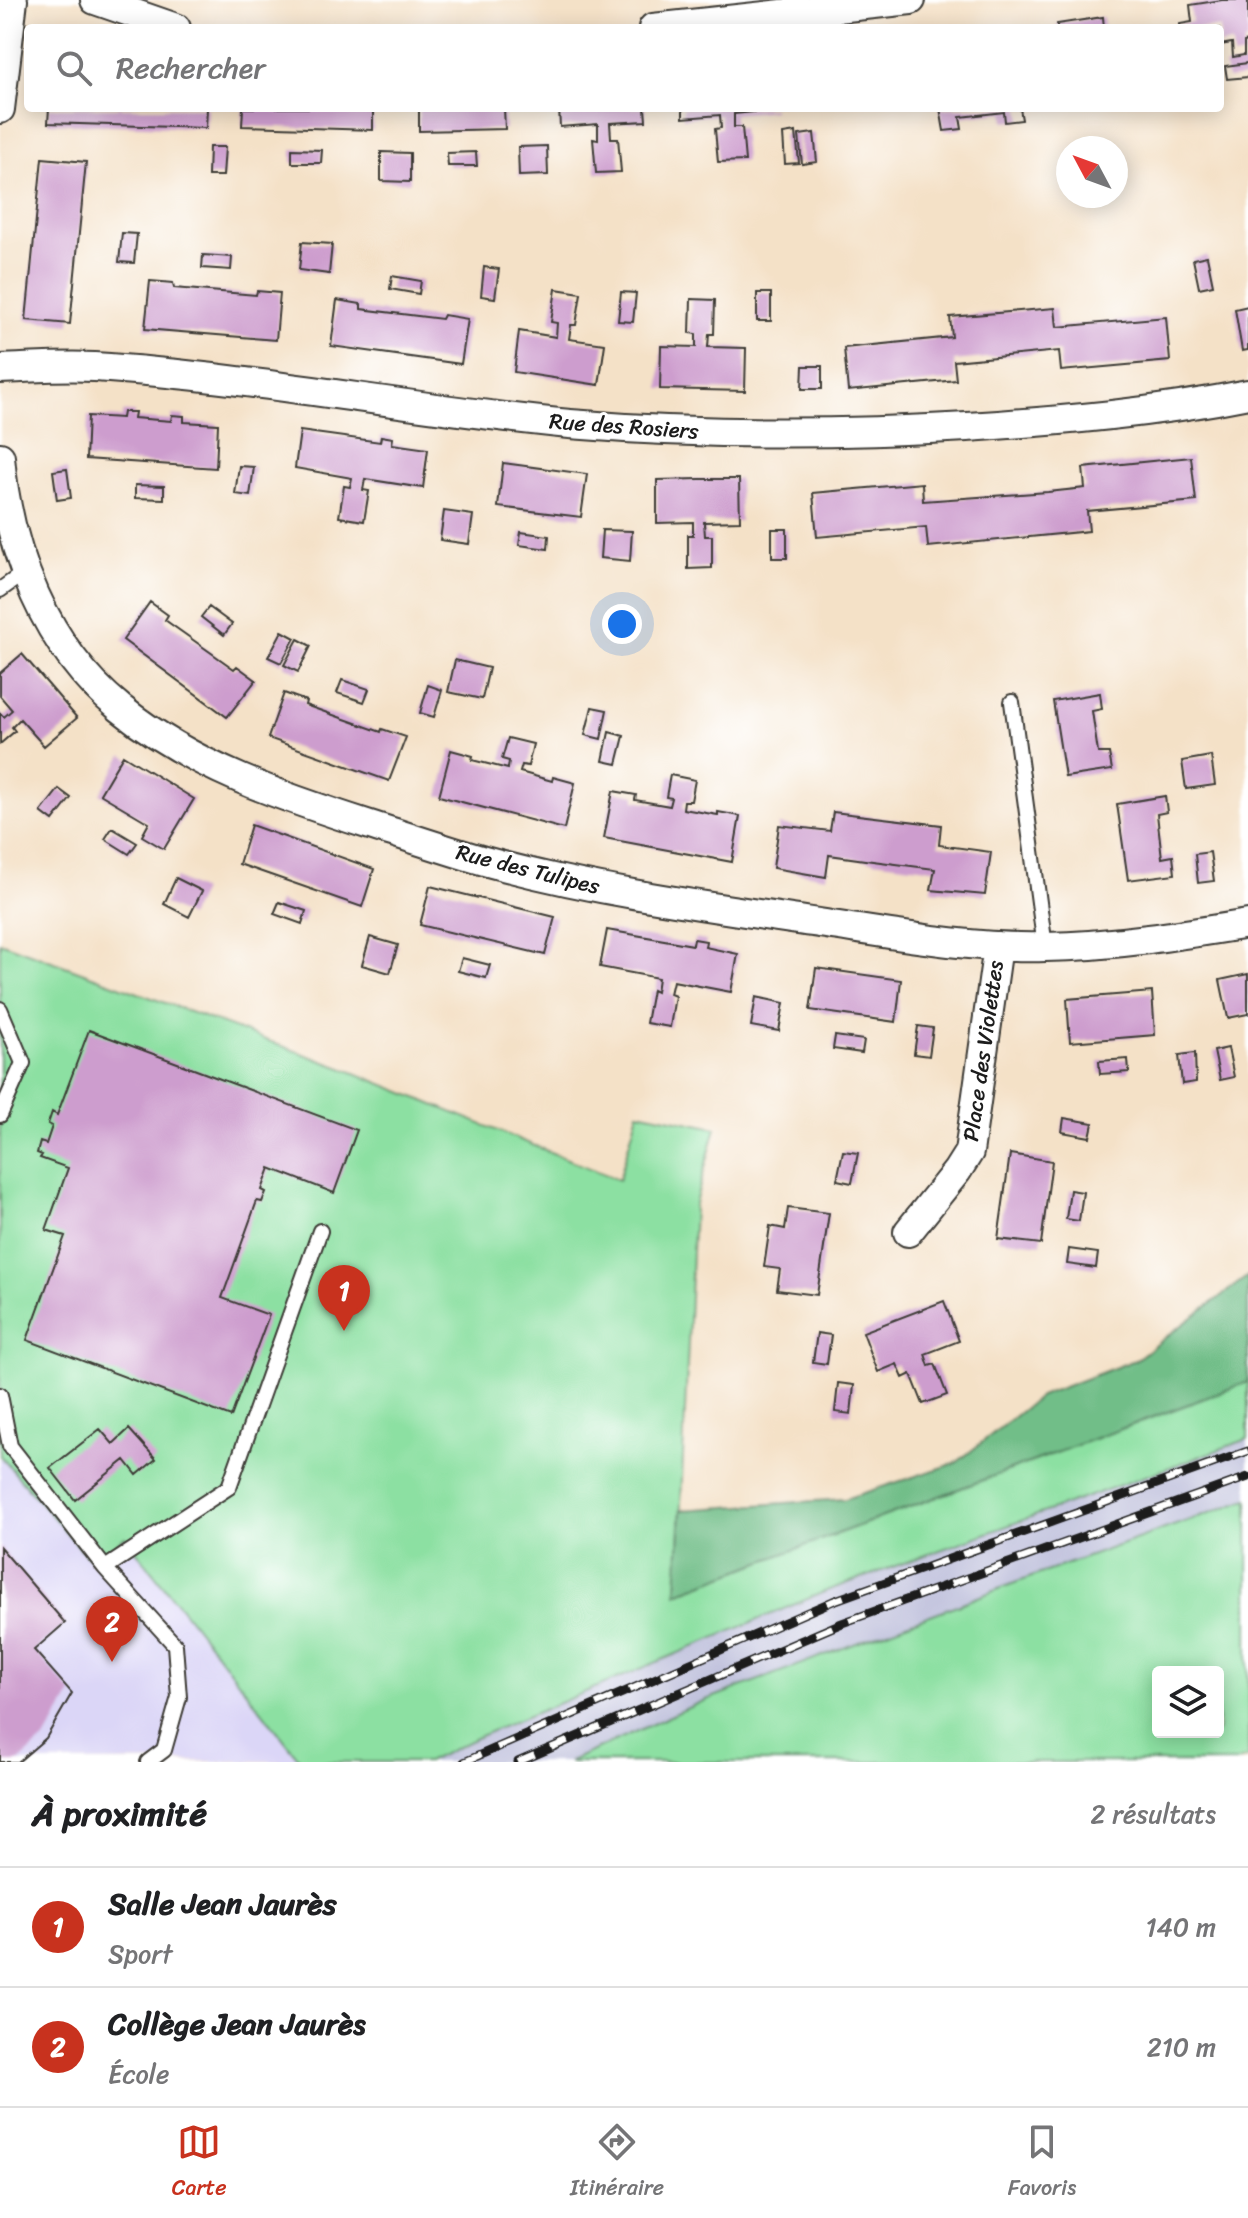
<!DOCTYPE html>
<html lang="fr">
<meta charset="utf-8">
<style>
:root{--surface:#fff;--page:#f6f6f6;--text:#202124;--muted:#757577;--line:#e0e0e0;--accent:#c8321e}
body{margin:0;font-family:Sriracha,sans-serif;background:var(--page);color:var(--text)}
.controls{position:absolute;right:24px;bottom:24px;display:grid;overflow:hidden;border-radius:8px;box-shadow:0 4px 20px #0003}
.controls button{width:72px;height:72px;display:grid;place-items:center;padding:0;border:0;border-bottom:2px solid var(--line);background:var(--surface);color:var(--text);font:40px sans-serif}
.compass{position:absolute;left:1056px;top:136px;width:72px;height:72px;border-radius:50%;background:var(--surface);box-shadow:0 4px 20px #0003;rotate:311deg}
.you{position:absolute;left:622px;top:624px;width:28px;height:28px;margin:-20px;border:6px solid #fff;border-radius:50%;background:#1a73e8;box-shadow:0 0 0 12px #1a73e833}
.badge{display:grid;place-items:center;width:52px;height:52px;border-radius:50%;background:var(--accent);color:#fff;font-size:26px;font-weight:700}
.pin{position:absolute;translate:-50% -66px;filter:drop-shadow(0 2px 4px #0008)}
.pin::after{content:'';position:absolute;top:42px;width:28px;height:24px;background:inherit;clip-path:polygon(0 0,100% 0,50% 100%)}
.list{margin:0;padding:0;list-style:none}
h2{display:flex;justify-content:space-between;align-items:center;height:104px;margin:0;padding:0 32px;font-size:34px}
h2 small{font-size:26px;font-weight:400;color:var(--muted)}
.list li{display:grid;grid-template-columns:52px 1fr auto;gap:24px;align-items:center;box-sizing:border-box;height:120px;padding:0 32px;border-top:2px solid var(--line)}
.list b{display:block;font-size:30px;white-space:nowrap}
.list p{margin:0;font-size:26px;white-space:nowrap;color:var(--muted)}
.list em{font-size:26px;font-style:normal;color:var(--muted)}
.icon{flex:none;width:44px;height:44px;fill:none;stroke:currentColor;stroke-width:2;stroke-linecap:round;stroke-linejoin:round}
.map{position:relative;flex:none;width:1248px;height:1762px;overflow:hidden}
.search{position:absolute;background:var(--surface);box-shadow:0 4px 20px #0003;left:24px;right:24px;top:24px;height:88px;display:flex;align-items:center;gap:20px;box-sizing:border-box;padding:0 28px;border-radius:8px;color:var(--muted);font-size:30px}
.sheet{height:344px;background:var(--surface)}
nav{display:flex;justify-content:space-around;align-items:center;box-sizing:border-box;height:112px;border-top:2px solid var(--line);background:var(--surface);font-size:22px;color:var(--muted)}
nav a{display:grid;justify-items:center;gap:4px}
nav .on{color:var(--accent)}
.map>svg:first-child{display:block}
</style>
<div class="map">
<svg width="1248" height="1762" viewBox="0 0 1248 1762">
<rect width="100%" height="100%" fill="#fff"/>
<filter id="ink" filterUnits="userSpaceOnUse"><feTurbulence type="fractalNoise" baseFrequency=".0125" numOctaves="2"/><feDisplacementMap in="SourceGraphic" scale="16" xChannelSelector="R" yChannelSelector="G"/><feConvolveMatrix kernelMatrix="1 2 1 2 8 2 1 2 1" color-interpolation-filters="sRGB"/></filter>
<filter id="wash" filterUnits="userSpaceOnUse"><feTurbulence type="fractalNoise" baseFrequency=".006" numOctaves="4" result="noise"/><feDisplacementMap in="SourceGraphic" scale="32" xChannelSelector="R" yChannelSelector="G"/><feGaussianBlur stdDeviation="1.8" result="paint"/><feColorMatrix in="noise" values="0 0 0 0 0 0 0 0 0 0 0 0 0 0 0 0 0 1.4 0 .05"/><feComposite in="paint" operator="in"/></filter>
<g filter="url(#wash)">
<rect width="100%" height="100%" fill="#f4e1c7"/>
<path fill="#dbd6f7" d="M0,1456L93,1563L125,1537L301,1761L0,1762Z"/>
<path fill="#c1c2dd" d="M1248,1439V1499L701,1702L568,1762H427L478,1737L829,1590Z"/>
<path fill="#8ce0a2" stroke="#547e5f" stroke-width="2" fill-rule="evenodd" d="M0,942L350,1071L619,1180L638,1112L716,1128L694,1207L677,1593L1248,1382V1439L829,1590L478,1737L427,1762H298L300,1760L125,1537L93,1563L0,1456Z
M1248,1499V1758L1235,1762H568L701,1702L1012,1584ZM1218,1672V1732H1158V1672Z"/>
<path fill="#71be88" stroke="#466d52" stroke-width="2" d="M1248,1276V1382L677,1593L681,1510L845,1499L956,1463L1040,1396L1135,1360Z"/>
<g id="blocks">
<path fill="#cd9dce" d="M1222,0H1248V41L1244,42V55L1233,57L1232,43L1220,45V28H1180V24L1192,22L1190,5Z
M1103,17L1104,28H1057V24Z
M1248,63V77L1227,79L1225,66Z
M49,108H207L206,128L48,123Z
M243,108H373V130L242,126Z
M419,108H504L505,129L419,131Z
M559,108H645L646,121L610,123L611,138H618L621,172L596,173L593,139L598,140V124L560,127Z
M683,108H773V110L734,114V127H742L745,161L718,162L715,129L721,128L720,115L683,118Z
M940,108H1020L1022,120L1005,122L1004,112L960,117L962,129L944,131Z
M796,132L799,163L785,164L783,134Z
M814,133L817,162L802,164L799,135Z
M547,146L548,175L519,176L518,147Z
M209,147H225L223,176H208Z
M292,149L322,150L321,163H292Z
M381,152L410,153V182L381,181Z
M476,152L477,166H448L447,153Z
M42,158L86,162L70,324L26,320Z
M122,233L137,234L134,263L119,262Z
M302,242L332,244L329,274L299,270Z
M203,255L232,257L231,270L202,268Z
M1207,256L1213,285L1199,288L1193,259Z
M484,267L499,269L495,298L481,296Z
M392,276L421,281L419,294L390,289Z
M150,281L173,283L174,288L256,295L257,291L280,293L276,340L145,329Z
M556,289L581,293L576,325H571L569,339L605,344L599,385L514,372L519,331L556,337L557,323L551,322Z
M621,292L636,293L633,322L618,321Z
M757,293H771V321H757Z
M691,299L715,300L714,334H709L708,347L746,348L745,391L660,389L661,346L696,347V334L690,333Z
M337,300L361,304V309L442,319L444,315L468,319L461,364L331,346Z
M1248,306V350L1242,351L1235,309Z
M1055,308L1057,327L1166,317L1170,361L1061,371L1059,351L954,361L956,380L848,391L844,348L952,337L950,317Z
M803,366H822V389H802Z
M123,412H135L134,418L171,421L172,415L184,416V422L218,424L216,468L86,459L88,416L122,418Z
M300,431L380,442L381,436L393,438L392,444L428,449L423,488L365,479L363,490L369,491L364,521L339,517L344,486L350,487L352,478L295,468Z
M1191,457L1196,501L1087,511L1089,531L928,547L926,527L817,537L813,493L922,483L923,501L1048,492L1085,488L1083,468Z
M503,463L587,474L581,517L498,507Z
M239,466L254,467L250,496L235,494Z
M67,469L71,498L57,500L53,471Z
M700,479H739L740,521L704,522L705,536H712V568L688,569V535H693V522L657,523V480Z
M135,485L164,486V499L135,498Z
M444,511L473,515L469,544L440,540Z
M772,529H787V558H772Z
M602,530L632,531L630,561L600,558Z
M521,532L549,536L548,549L519,545Z
M150,602L168,615L165,620L234,669L237,666L256,680L227,717L123,640Z
M209,607L232,624L224,635L201,617Z
M282,631L295,638L281,663L268,657Z
M298,639L311,646L298,672L284,665Z
M22,654L77,718L44,746L20,719L12,727L15,731L0,744V713L4,717L12,710L0,696V673Z
M455,660L489,668L482,699L448,692Z
M342,680L369,689L364,702L337,693Z
M428,685L442,690L434,717L420,713Z
M284,693L306,701L305,705L381,732L382,729L406,737L389,781L268,738Z
M1100,693L1102,709L1092,711L1098,753H1109L1112,770L1065,777L1053,701Z
M592,707L607,710L601,739L585,735Z
M609,732L624,736L617,764L603,761Z
M508,738L533,744L528,766L522,765L520,772L552,781L553,777L575,783L564,829L439,796L451,750L473,756L472,760L508,769L509,761L502,759Z
M123,755L194,799L164,849L142,836L149,823L100,794Z
M1211,756L1215,785L1186,789L1182,761Z
M670,775L695,780L691,801H684L683,809L718,815V812L740,816L732,862L604,838L613,791L636,795L635,800L670,806L672,798L666,797Z
M59,789L71,798L53,821L41,812Z
M1165,796L1167,812L1157,814L1162,858L1173,856L1175,874L1128,880L1117,804Z
M833,812L941,825L939,845L991,852L985,895L931,890L935,869L865,860L829,855L826,877L773,868L779,825L830,831Z
M251,825L374,869L362,907L239,864Z
M112,828L137,843L129,854L105,839Z
M1210,852L1214,881L1198,883L1195,854Z
M176,878L202,891L189,917L164,904Z
M430,886L555,917L545,955L420,925Z
M279,902L306,911L302,924L274,914Z
M607,930L693,945L694,939L706,941L705,947L738,954L731,992L673,981L670,994L675,996L670,1027L646,1023L652,990L656,992L658,978L600,967Z
M370,937L398,945L390,973L362,965Z
M462,958L490,965L486,978L458,971Z
M816,968L901,980L896,1022L810,1010Z
M1248,974V1014L1228,1018L1220,980Z
M1152,992L1155,1035L1070,1042L1067,999Z
M756,997L784,1003L779,1031L751,1026Z
M918,1026L933,1028L929,1056L914,1054Z
M89,1030L357,1130L334,1193L270,1168L262,1190L266,1192L262,1202L257,1201L222,1298L269,1315L231,1417L27,1340L65,1236L46,1230L68,1168L40,1158L42,1155L37,1153L40,1142L46,1144L52,1126L48,1124L52,1112L57,1115Z
M835,1036L864,1040L862,1053L833,1049Z
M1228,1048L1234,1077L1220,1080L1214,1051Z
M1195,1053L1196,1082L1182,1084L1179,1055Z
M1128,1059L1129,1072L1100,1074L1099,1061Z
M1064,1118L1093,1123L1090,1137L1062,1132Z
M843,1151L858,1153L852,1183L837,1180Z
M1010,1154L1052,1161L1041,1244L998,1239Z
M1070,1190L1083,1192L1079,1221L1066,1219Z
M788,1208L829,1213L817,1295L777,1290L780,1269L764,1267L770,1226L785,1229Z
M1069,1249L1098,1253L1096,1268L1067,1264Z
M944,1301L959,1341L925,1354L929,1366L935,1364L947,1395L923,1404L911,1374L903,1378L897,1364L878,1372L863,1332Z
M817,1333L831,1335L827,1364L813,1362Z
M838,1383L854,1385L851,1414L835,1412Z
M100,1429L113,1444L129,1429L156,1459L137,1475L125,1460L75,1500L50,1468Z
M0,1547L65,1623L34,1650L72,1693L46,1738L18,1762H0Z"/>
</g>
</g>
<g filter="url(#ink)">
<use href="#blocks" fill-opacity="0" stroke="#3c3a36" stroke-width="2"/>
<g fill="none" stroke-linecap="round" stroke-linejoin="round">
<defs>
<path id="service" d="M0,590L25,572
M1012,702L1045,947
M0,1009L23,1063L0,1115
M0,1395L10,1446L105,1568L175,1645L179,1697L164,1750L148,1762
M105,1568L229,1487L320,1231"/>
<path id="minor" d="M95,0L176,28
M653,28L911,0
M0,109L13,0
M0,369C31,368 63,365 94,367C254,377 411,409 570,424C703,435 834,435 967,427C1061,421 1155,413 1248,394
M0,457C8,550 45,647 120,708C193,767 282,797 370,825C409,837 449,851 488,862C594,891 704,906 812,922C888,933 967,949 1045,947C1113,946 1181,935 1248,924
M908,1232L957,1171L969,1152L998,946"/>
</defs>
<use href="#service" stroke="#3c3a36" stroke-width="18"/>
<use href="#minor" stroke="#3c3a36" stroke-width="32"/>
<use href="#service" stroke="#fff" stroke-width="14"/>
<use href="#minor" stroke="#fff" stroke-width="28"/>
<defs>
<path id="rail" d="M464,1762L833,1601L1248,1451
M518,1762L842,1623L1248,1477"/>
</defs>
<use href="#rail" stroke="#1c1c1c" stroke-width="9"/>
<use href="#rail" stroke="#fff" stroke-width="6" stroke-dasharray="18" stroke-linecap="butt"/>
</g>
</g>
<g text-anchor="middle" dominant-baseline="central" stroke-width="6" stroke-linejoin="round" paint-order="stroke">
<g font-size="22" fill="#1c1c1c" stroke="#fff">
<text transform="translate(624 426) rotate(4)">Rue des Rosiers</text>
<text transform="translate(528 869) rotate(14)">Rue des Tulipes</text>
<text transform="translate(983 1051) rotate(-82)">Place des Violettes</text>
</g>
</g>
</svg>
<div class="controls">
<button><svg class="icon" aria-label="layers" viewBox="0 0 24 24"><path d="M12 4l9 5-9 5-9-5zM3 14l9 5 9-5"/></svg></button>
</div>
<svg class="compass" viewBox="-18 -18 36 36"><path d="M0-13l5 13h-10z" fill="#e53935"/><path d="M0 13l5-13h-10z" fill="#757577"/></svg>
<div class="you"></div>
<div class="pin badge" style="left:344px;top:1331px">1</div>
<div class="pin badge" style="left:112px;top:1662px">2</div>
<div class="search"><svg class="icon" aria-label="search" viewBox="0 0 24 24"><circle cx="10" cy="10" r="6"/><path d="M15 15l6 6"/></svg>Rechercher</div>
</div>
<section class="sheet">
<h2>À proximité<small>2 résultats</small></h2>
<ul class="list">
<li><span class="badge">1</span><div><b>Salle Jean Jaurès</b><p>Sport</p></div><em>140 m</em></li>
<li><span class="badge">2</span><div><b>Collège Jean Jaurès</b><p>École</p></div><em>210 m</em></li>
</ul>
</section>
<nav>
<a class="on"><svg class="icon" aria-label="map" viewBox="0 0 24 24"><path d="M3 6l6-2 6 2 6-2v14l-6 2-6-2-6 2zM9 4v14M15 6v14"/></svg>Carte</a>
<a><svg class="icon" aria-label="directions" viewBox="0 0 24 24"><path d="M12 3l9 9-9 9-9-9zM9 14v-3h6M13 9l2 2-2 2"/></svg>Itinéraire</a>
<a><svg class="icon" aria-label="saved" viewBox="0 0 24 24"><path d="M7 4h10v16l-5-4-5 4z"/></svg>Favoris</a>
</nav>
